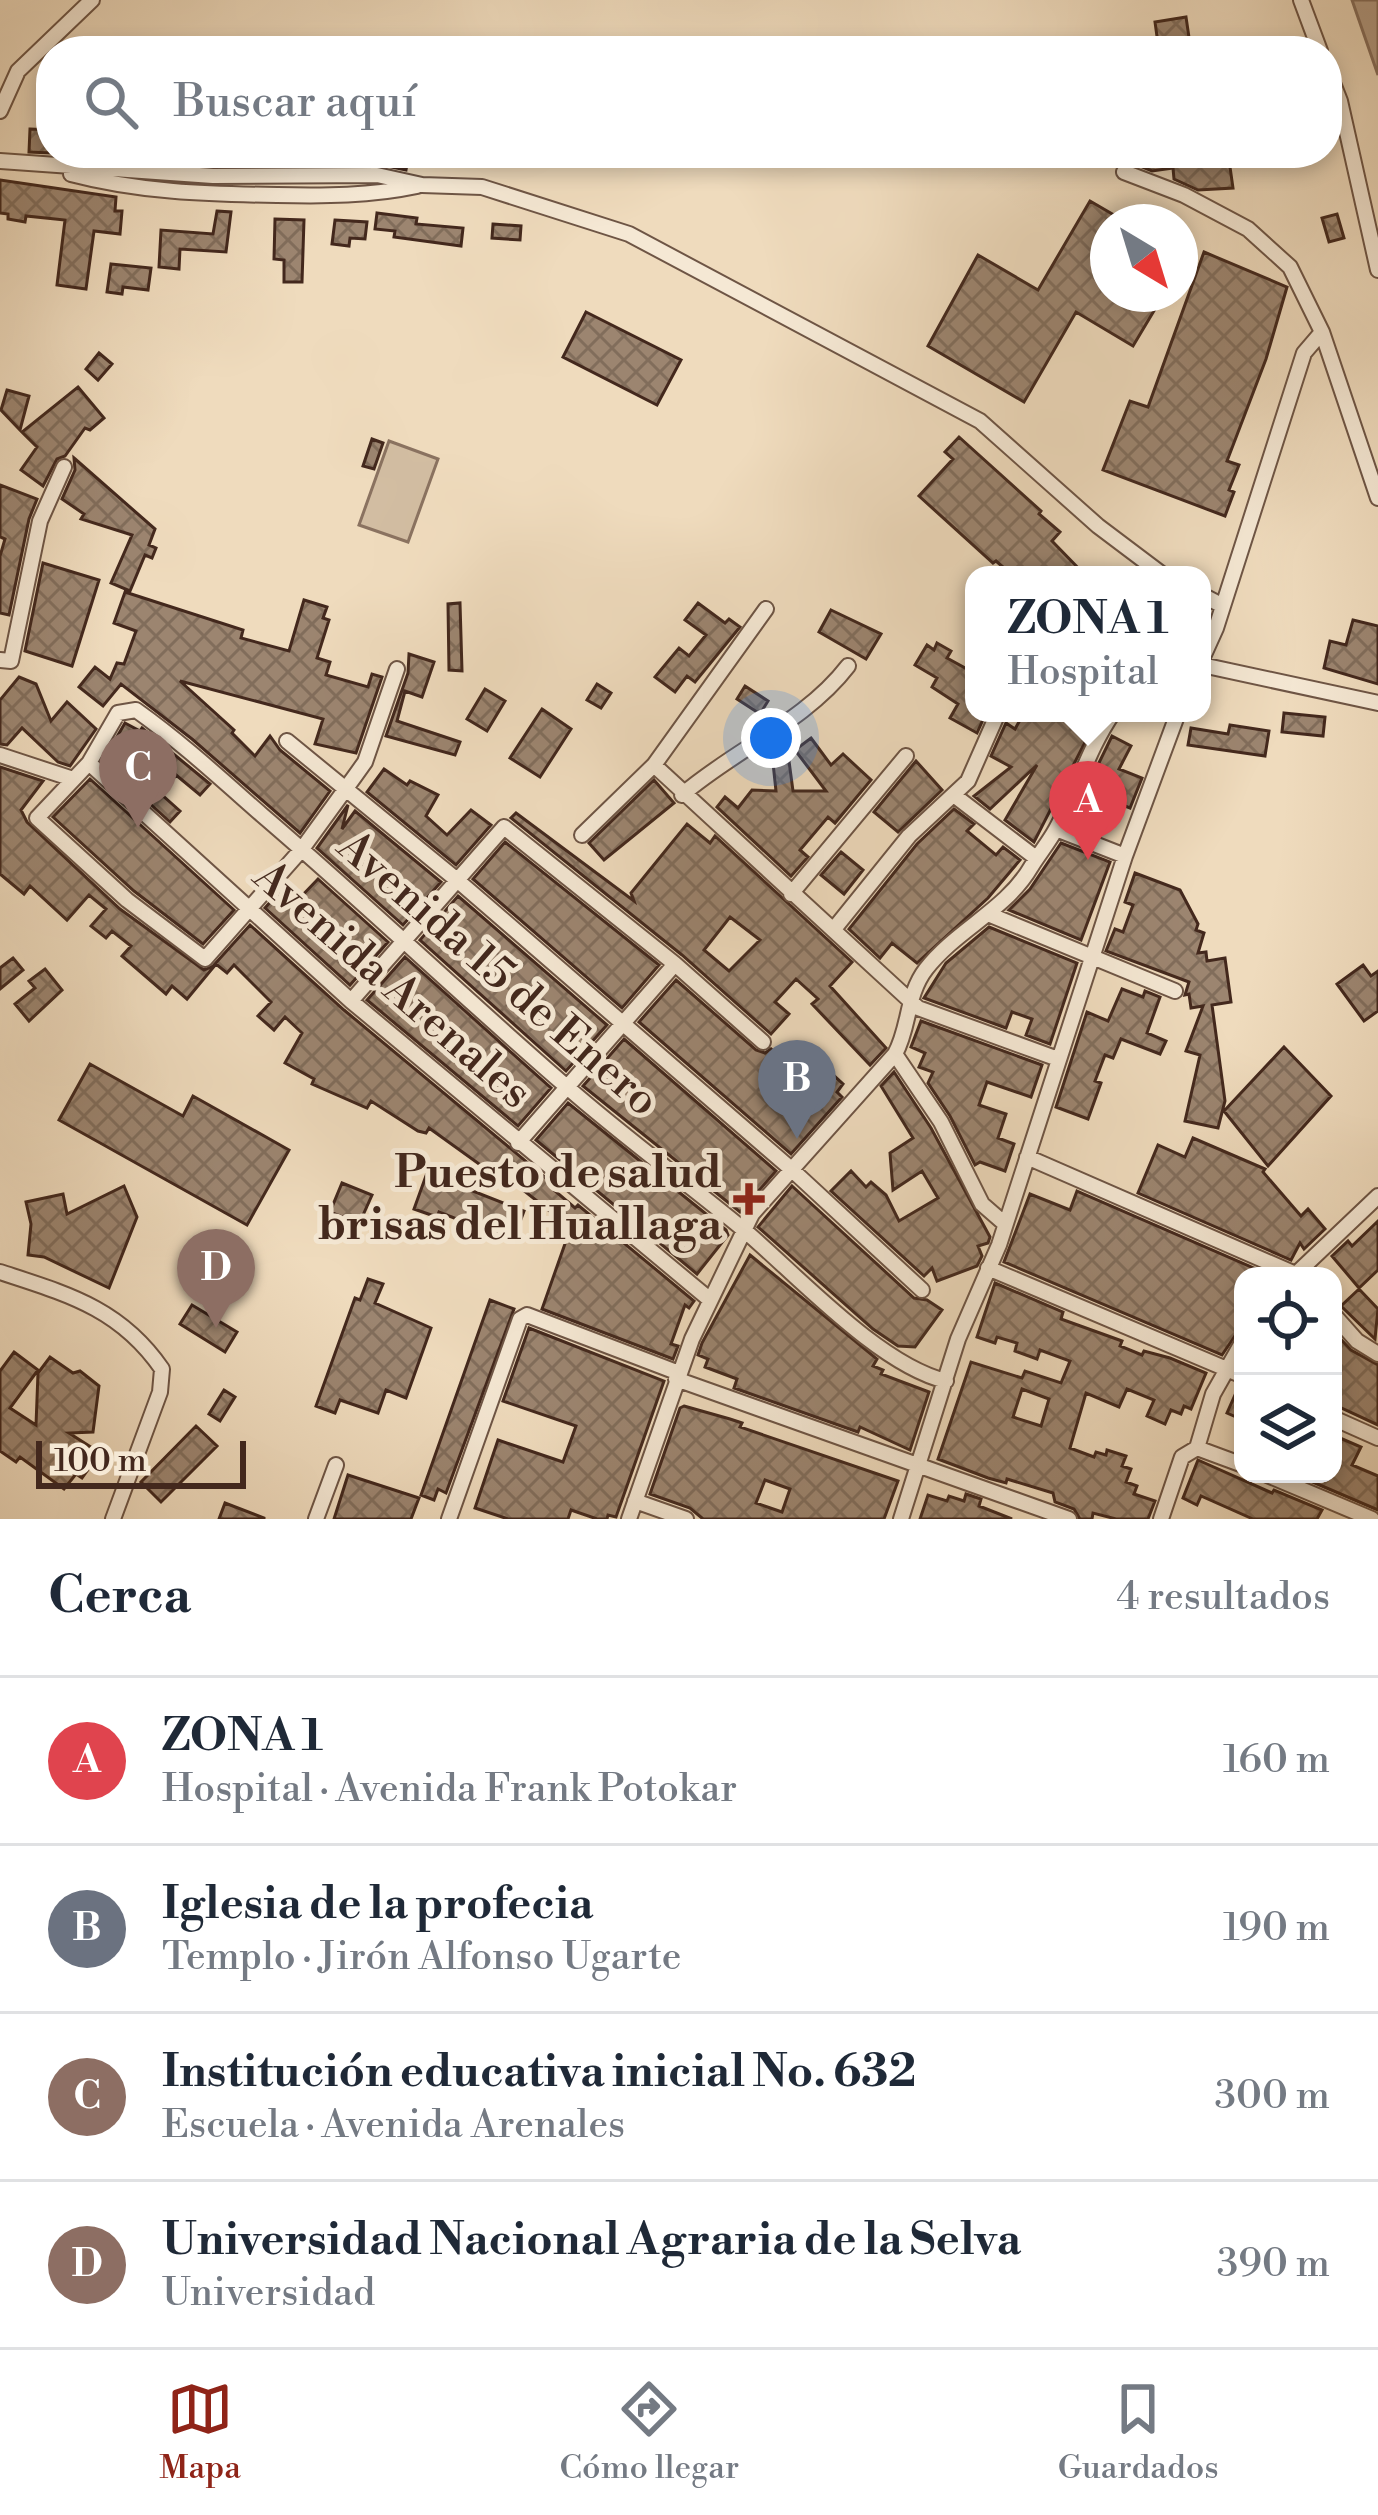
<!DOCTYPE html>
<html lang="es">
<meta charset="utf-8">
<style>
:root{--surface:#fff;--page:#f6f6f7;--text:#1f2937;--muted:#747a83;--line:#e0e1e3;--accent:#8f2418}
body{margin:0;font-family:"Libre Bodoni",serif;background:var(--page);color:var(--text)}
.controls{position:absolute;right:36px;bottom:36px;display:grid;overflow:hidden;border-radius:24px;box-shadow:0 6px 18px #0003}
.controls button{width:108px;height:108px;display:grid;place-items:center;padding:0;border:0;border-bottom:3px solid var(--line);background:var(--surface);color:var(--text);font:60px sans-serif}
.compass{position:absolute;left:1090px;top:204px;width:108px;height:108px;border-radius:50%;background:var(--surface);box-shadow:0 6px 18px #0003;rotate:142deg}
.scale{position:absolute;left:36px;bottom:30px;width:210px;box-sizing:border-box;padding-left:12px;border:6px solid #43281d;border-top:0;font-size:33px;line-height:42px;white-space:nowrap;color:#43281d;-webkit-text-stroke:9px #f5e8d4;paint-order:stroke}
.you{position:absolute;left:771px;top:738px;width:42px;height:42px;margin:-30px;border:9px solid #fff;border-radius:50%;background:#1a73e8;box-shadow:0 0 0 18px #1a73e833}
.badge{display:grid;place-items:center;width:78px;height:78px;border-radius:50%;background:var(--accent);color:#fff;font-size:39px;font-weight:700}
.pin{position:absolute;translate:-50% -99px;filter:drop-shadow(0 3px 6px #0008)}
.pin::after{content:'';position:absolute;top:63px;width:42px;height:36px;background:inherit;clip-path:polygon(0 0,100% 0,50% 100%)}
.popup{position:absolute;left:965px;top:566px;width:246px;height:156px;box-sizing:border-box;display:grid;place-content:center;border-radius:24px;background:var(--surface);filter:drop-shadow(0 3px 9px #0005);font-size:39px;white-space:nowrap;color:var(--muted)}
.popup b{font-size:45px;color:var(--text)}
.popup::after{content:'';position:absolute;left:50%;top:100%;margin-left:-24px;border:24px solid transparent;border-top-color:var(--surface)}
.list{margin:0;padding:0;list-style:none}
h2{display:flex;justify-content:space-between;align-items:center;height:156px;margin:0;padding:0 48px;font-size:51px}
h2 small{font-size:39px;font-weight:400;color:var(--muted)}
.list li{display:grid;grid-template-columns:78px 1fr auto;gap:36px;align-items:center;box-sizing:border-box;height:168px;padding:0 48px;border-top:3px solid var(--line)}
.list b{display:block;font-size:45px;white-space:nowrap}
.list p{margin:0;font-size:39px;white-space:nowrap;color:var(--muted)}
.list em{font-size:39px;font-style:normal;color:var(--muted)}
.icon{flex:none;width:66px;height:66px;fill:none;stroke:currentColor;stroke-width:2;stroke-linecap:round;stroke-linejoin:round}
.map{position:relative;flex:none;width:1378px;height:1519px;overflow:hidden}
.search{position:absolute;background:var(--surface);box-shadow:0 6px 18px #0003;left:36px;right:36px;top:36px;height:132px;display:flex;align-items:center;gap:30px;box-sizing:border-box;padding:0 42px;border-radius:48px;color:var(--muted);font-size:45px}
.sheet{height:828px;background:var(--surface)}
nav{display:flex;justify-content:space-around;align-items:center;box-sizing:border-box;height:168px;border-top:3px solid var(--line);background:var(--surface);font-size:33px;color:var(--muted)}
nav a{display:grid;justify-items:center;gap:6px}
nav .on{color:var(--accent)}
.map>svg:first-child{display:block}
</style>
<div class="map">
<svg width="1378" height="1519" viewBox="0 0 1378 1519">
<defs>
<pattern id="building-cross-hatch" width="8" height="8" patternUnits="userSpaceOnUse" patternTransform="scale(3)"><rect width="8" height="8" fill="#9c8570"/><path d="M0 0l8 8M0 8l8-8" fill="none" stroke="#816d5b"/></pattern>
</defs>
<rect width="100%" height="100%" fill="#efdbbd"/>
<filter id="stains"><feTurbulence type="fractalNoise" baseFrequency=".00167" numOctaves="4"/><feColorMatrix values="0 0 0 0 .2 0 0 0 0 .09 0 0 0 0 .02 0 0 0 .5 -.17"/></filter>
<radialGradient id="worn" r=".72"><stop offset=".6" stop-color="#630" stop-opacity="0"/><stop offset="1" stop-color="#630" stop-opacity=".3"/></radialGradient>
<path fill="#d2bda2" stroke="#8a7260" stroke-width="3" d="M389,441L438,459L408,542L359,525Z"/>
<path fill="#b59e87" stroke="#876f5d" stroke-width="3" d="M1352,0H1378V75Z"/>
<path fill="url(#building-cross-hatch)" stroke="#43281d" stroke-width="3" fill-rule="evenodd" d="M1186,17L1191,51H1159L1155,22Z
M30,129L51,130V153L29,152Z
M237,153H279V164L237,165Z
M286,153H322L308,164H295Z
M338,153H409L406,170L377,164H336Z
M1010,153H1044V164L1010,165Z
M1117,153H1228L1233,188L1198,190L1174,179L1173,168L1152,171L1128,161L1118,162Z
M0,180L116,197L115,211H122L120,234L94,231L86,289L57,285L65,220L26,216L25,222L8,219V214L0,213Z
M1090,201L1126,222H1108V294H1164L1133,346L1076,312L1024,402L928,346L978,255L1038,290Z
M217,211L231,212L226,252L180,249L179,269L159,267L161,230L213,234Z
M377,213L417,218L416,224L463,228L461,246L394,237L395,231L375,229Z
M1337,214L1344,238L1329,242L1322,218Z
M275,219L304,220L302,282H284V260L274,259Z
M335,220L367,222L365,239L350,238L349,246L332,244Z
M493,224L521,226L520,240L492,238Z
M1204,252L1287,287L1266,359L1227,461L1239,465L1229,490L1234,492L1225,516L1103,470L1130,401L1148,407Z
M111,264L151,268L148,290L123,287L122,294L107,292Z
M586,312L681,360L657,405L563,357Z
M99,353L112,364L98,380L86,369Z
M78,387L104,418L90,430L85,428L65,456L57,459L43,486L21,470L37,447L22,432Z
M7,390L29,396L20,430L1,410Z
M959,437L1041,511L1039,514L1060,532L1052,541L1085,575H1012L996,561L993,563L919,496L953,459L945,452Z
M372,439L383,443L374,469L363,466Z
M74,458L155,529L149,545L156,548L152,558L145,555L130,591L111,583L132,535L81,519L84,514L62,499L75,470Z
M0,485L37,499L29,519L9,615L0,613V556L5,539L0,537Z
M43,563L99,580L72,666L25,651Z
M125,592L243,630L241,638L289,651L304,600L327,607L323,618L329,620L317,658L330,662L326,675L368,687L372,674L382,677L356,753L315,744L323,719L180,681L234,730L232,733L255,756L270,736L280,750L330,791L300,833L192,739L121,684L103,706L79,687L95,667L110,679L117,663L124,664L136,631L114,623Z
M460,603L462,671L449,670L448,604Z
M698,603L725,623L729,619L740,627L695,682L687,676L675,692L655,677L679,648L689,656L706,635L685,620Z
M831,610L881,634L866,659L819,632Z
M1353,620L1378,626V684L1324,668L1330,641L1346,645Z
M937,643L951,651L947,658L974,673V713H986L977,733L950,718L958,704L932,687L937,678L915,665L927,645L934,650Z
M409,654L434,662L422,697L405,691L397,721L460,742L455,755L386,736L408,673Z
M19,677L36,684L51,721L67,702L96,729L70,766L58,762L22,728L7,745L0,744V700Z
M597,684L611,693L601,708L587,700Z
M745,686L768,701L760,714L737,699Z
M485,689L505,701L487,731L467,719Z
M542,709L571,729L540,777L510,758Z
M1024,713H1100L1034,842L1005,820L1037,765L990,809L974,796L1011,767L991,756L1006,723L1015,729Z
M1284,713L1325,717L1323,736L1282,732Z
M125,723L140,731L142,728L210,784L200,795L176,775L161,794L180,811L170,822L103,761Z
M1230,725L1269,731L1265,756L1188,745L1191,728L1228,734Z
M1112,736L1131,746L1119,769L1142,778L1130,808L1107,799L1111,790L1095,782L1100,773L1095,771Z
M811,738L831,765L843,754L871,780L835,823L828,817L800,850L808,857L791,876L717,807L725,797L738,808L752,790L776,791L773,763L789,761L793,791H826L795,750Z
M916,761L942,790L898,832L874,812Z
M0,767L43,781L21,810L27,822L120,909L204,970L213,966L250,925L344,1010L558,1188L555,1191L575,1208L578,1205L694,1301L689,1308L685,1305L671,1344L678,1346L673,1359L542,1309L566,1241L557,1233L564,1225L570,1227L499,1171L497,1174L486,1169L429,1128L426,1133L418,1131L371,1101L367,1108L312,1084L314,1079L285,1063L302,1033L285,1017L274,1030L258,1016L271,1002L234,965L227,973L216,964L187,999L172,986L166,994L122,956L131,946L112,931L106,938L91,926L106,909L89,895L67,920L30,886L24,894L0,874Z
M384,769L407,785L410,781L438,795L426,816L447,835L471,810L491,825L456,865L367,792Z
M90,779L234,910L203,944L134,891L53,817Z
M654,780L674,803L604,860L589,843Z
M348,805L342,829L355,811L441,882L403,925L317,848Z
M954,809L974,824L967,831L996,855L1003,847L1020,860L988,898L917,963L892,943L880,958L849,929L917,844Z
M516,813L634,901L631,893L687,824L710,843L715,836L852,962L830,986L886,1048L870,1065L812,1004L818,999L796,979L775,1002L789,1014L771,1034L682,955L511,818ZM730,917L760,940L729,971L704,950Z
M505,842L659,965L622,1008L473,879Z
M1061,843L1110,862L1081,940L1009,910L1030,889Z
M841,852L863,870L844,894L821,875Z
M1135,873L1180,890L1198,924L1196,930L1204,933L1198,953L1206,952L1207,961L1225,958L1231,1002L1212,1005L1225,1101L1218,1128L1185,1121L1200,1055L1186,1051L1203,1006L1191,1008L1189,994L1185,995L1189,982L1106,951L1115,929L1123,932L1133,905L1125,902Z
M318,879L388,942L350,985L265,908L280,891L294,904Z
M458,896L607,1025L566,1071L420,940Z
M989,927L1077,963L1050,1044L1026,1035L1032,1019L1012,1012L1006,1028L924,998L946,963Z
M405,957L551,1088L518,1126L367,1000Z
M13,958L23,970L0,989V968Z
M1363,965L1371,976L1378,971V1011L1364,1021L1337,984Z
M45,969L62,990L29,1021L15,1004L35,988L29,981Z
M676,980L756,1050L765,1053L771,1049L791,1067L770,1091L794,1114L831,1073L843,1084L837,1092L842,1097L791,1154L639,1022Z
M1122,989L1143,997L1145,991L1160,997L1147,1033L1166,1041L1160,1054L1121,1039L1113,1058L1105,1055L1095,1081L1101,1083L1088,1119L1056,1107L1087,1012L1108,1021Z
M921,1021L1042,1065L1031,1097L987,1082L979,1105L1006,1114L998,1138L1014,1144L1005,1171L980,1162L975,1165L950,1116L928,1083L933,1072L919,1067L925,1053L911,1047Z
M624,1039L776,1171L740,1212L583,1086Z
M1284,1047L1331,1096L1268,1166L1224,1111Z
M90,1064L183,1116L193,1096L289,1150L247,1225L59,1120Z
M894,1072L931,1128L990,1237L988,1243L978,1246L982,1256L977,1266L937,1281L932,1268L924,1276L831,1191L851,1171L866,1187L871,1182L886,1195L899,1221L938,1198L922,1171L893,1190L890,1153L913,1138L881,1086Z
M568,1103L726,1230L728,1235L697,1274L536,1140Z
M1193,1138L1265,1169L1263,1172L1301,1216L1308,1209L1325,1229L1304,1249L1300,1243L1291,1260L1138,1193L1158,1145L1185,1157Z
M427,1173L524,1211L513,1241L439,1212L437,1217L414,1209Z
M342,1183L372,1195L359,1224L330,1212Z
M124,1186L137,1217L109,1288L44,1257L28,1255L31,1224L26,1202L63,1194L67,1214Z
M792,1186L914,1298L927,1300L942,1310L915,1347L898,1346L873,1329L758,1227Z
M1077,1191L1272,1276H1243V1324L1222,1355L1004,1262L1030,1194L1070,1210Z
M1378,1221V1270L1359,1288L1332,1256L1348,1241L1352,1246Z
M750,1255L877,1359L873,1366L883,1370L881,1374L929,1392L910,1450L860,1427L858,1432L734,1388L737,1379L705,1367L708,1359L698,1355L702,1343Z
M208,1256L247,1278L239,1293L199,1273Z
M368,1279L383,1284L375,1303L431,1328L406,1398L386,1390L378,1413L340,1400L335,1413L316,1406L355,1298L360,1300Z
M995,1283L1063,1312L1061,1319L1122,1341L1120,1346L1142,1355L1144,1351L1170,1358L1206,1373L1191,1409L1184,1406L1181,1414L1171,1410L1165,1424L1147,1416L1154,1400L1127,1389L1119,1407L1086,1393L1070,1448L1094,1457L1096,1452L1106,1455L1107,1450L1126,1456L1122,1466L1131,1469L1126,1482L1137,1486L1134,1494L1155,1501L1148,1519H1116L1093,1513L1092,1519H1080L1074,1509L1055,1502L1053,1493L1007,1479L1006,1483L988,1478L938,1459L971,1362L1022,1378L1025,1371L1061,1383L1070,1361L1040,1350L1037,1359L1015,1351L1017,1343L997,1337L995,1343L977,1337ZM1022,1389L1049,1399L1041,1426L1013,1417Z
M1359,1289L1378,1309L1375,1339L1341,1306Z
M490,1300L514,1309L446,1493L438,1489L434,1500L421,1495Z
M192,1305L237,1332L225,1352L180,1324Z
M529,1328L664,1381L616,1517L608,1515L607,1519H597L571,1510L568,1519H508L475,1508L498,1440L563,1462L576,1426L503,1401Z
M1333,1331L1351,1350L1378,1365V1425L1333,1404Z
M14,1352L38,1370L10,1408L36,1425L38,1373L50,1357L73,1373L80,1371L99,1386L93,1432L69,1433L100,1453L82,1478L76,1474L64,1489L20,1457L16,1462L0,1451V1371Z
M1239,1386L1243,1387V1420L1227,1413Z
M224,1390L235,1397L220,1421L209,1414Z
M684,1406L730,1419L742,1423L740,1427L898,1481L884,1519H703L690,1508L650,1494L680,1408ZM765,1480L790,1489L782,1512L756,1503Z
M196,1426L217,1446L161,1502L141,1482Z
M1333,1435L1361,1447L1352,1465L1378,1476V1510L1294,1474H1333Z
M1198,1460L1272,1493L1274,1490L1322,1510L1317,1519H1253L1201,1496L1197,1505L1183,1498Z
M348,1475L419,1498L411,1519H334Z
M966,1494L981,1499L979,1506L1012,1519H920L928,1495L947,1501L949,1496L964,1501Z
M225,1503L264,1518V1519H219Z"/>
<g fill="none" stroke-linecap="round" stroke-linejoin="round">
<defs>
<path id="minor" d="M1301,0L1320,51
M1327,68L1340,101L1378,270
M0,111L18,71L92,0
M0,161L213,176L377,175L422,185L482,187L629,234L980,421L1098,526L1163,575
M1124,172L1184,195L1248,229L1290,267L1322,332L1378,498
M71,174C139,192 206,194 277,195C325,196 370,196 417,186
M1202,595L1223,606
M1202,659L1216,628L1304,353L1322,332
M0,660L11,661L40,521L64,467
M1202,665L1378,703
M397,669L365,762L355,776L302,849L205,959L127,900L37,818L89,763L118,713L136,710C181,742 221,779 262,815C366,904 464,998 567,1087C624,1137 686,1182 744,1230C797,1275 879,1365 946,1381
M287,741L457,880L790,1168L922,1290
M0,755L73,779
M89,763L351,1001L709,1299
M654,765L918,1008L1058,1059
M682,795C735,749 805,722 848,666
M955,796L1036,858
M1056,829L1125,856
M582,835L654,765L766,609
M791,894L906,756
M988,914L1175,991
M834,929L909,836L968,781L998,713
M351,1001L504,827L675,964L763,1042
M895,1054L941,1122L982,1204L1005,1224
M518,1143L675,964
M1027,1157L1300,1276
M988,1268L1243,1376
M0,1272C67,1294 120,1308 162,1369L160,1392L113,1519
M1297,1273L1378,1196
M1333,1314L1357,1341L1378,1354
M676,1379L1069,1519
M1333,1418L1378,1438
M1197,1448L1213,1394L1243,1341
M1197,1448L1243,1465
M1265,1474L1372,1519
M635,1501L686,1519
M316,1519L336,1465
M449,1519L520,1319L527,1315L679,1373
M629,1519L692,1339L752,1214L895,1054C910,1027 906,995 926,969C956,930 1006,910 1031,867C1039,854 1049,842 1056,829C1077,791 1088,749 1113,713
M901,1519L958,1339L999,1245L1125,856L1178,713
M1161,1519L1182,1457L1197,1448"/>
</defs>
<use href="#minor" stroke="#6e5545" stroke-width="18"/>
<use href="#minor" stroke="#f5e8d4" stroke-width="14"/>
</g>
<path fill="#8f2418" stroke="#f5e8d4" stroke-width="4.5" d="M743 1181h12v12h12v12h-12v12h-12v-12h-12v-12h12z"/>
<g text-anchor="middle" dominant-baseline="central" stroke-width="10" stroke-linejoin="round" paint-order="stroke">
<g font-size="45" fill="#43281d" stroke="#f5e8d4">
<text transform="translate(498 974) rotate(41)">Avenida 15 de Enero</text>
<text transform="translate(392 985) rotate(41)">Avenida Arenales</text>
</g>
<g font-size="45" font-weight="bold" fill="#43281d" stroke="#f5e8d4" text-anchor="end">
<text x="722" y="1173">Puesto de salud<tspan x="722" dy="52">brisas del Huallaga</tspan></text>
</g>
</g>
<rect width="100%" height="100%" filter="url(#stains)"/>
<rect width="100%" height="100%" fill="url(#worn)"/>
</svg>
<div class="controls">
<button><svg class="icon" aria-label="locate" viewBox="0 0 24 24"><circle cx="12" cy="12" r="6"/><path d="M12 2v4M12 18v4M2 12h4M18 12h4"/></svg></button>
<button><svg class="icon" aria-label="layers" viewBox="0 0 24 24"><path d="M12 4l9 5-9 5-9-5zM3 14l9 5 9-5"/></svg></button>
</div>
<svg class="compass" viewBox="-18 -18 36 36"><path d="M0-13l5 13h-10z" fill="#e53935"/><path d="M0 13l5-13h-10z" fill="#747a83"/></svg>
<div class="scale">100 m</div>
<div class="you"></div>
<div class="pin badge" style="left:1088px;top:860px;background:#e0444e">A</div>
<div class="popup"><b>ZONA 1</b>Hospital</div>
<div class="pin badge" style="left:797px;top:1139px;background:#6b7280">B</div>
<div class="pin badge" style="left:138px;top:828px;background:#8d6e63">C</div>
<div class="pin badge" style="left:216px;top:1328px;background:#8d6e63">D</div>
<div class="search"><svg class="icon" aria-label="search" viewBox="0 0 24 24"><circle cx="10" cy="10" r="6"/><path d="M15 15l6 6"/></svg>Buscar aquí</div>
</div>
<section class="sheet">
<h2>Cerca<small>4 resultados</small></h2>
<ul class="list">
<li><span class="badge" style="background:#e0444e">A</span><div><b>ZONA 1</b><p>Hospital · Avenida Frank Potokar</p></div><em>160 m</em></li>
<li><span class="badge" style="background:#6b7280">B</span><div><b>Iglesia de la profecia</b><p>Templo · Jirón Alfonso Ugarte</p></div><em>190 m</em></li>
<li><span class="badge" style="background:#8d6e63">C</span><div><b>Institución educativa inicial No. 632</b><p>Escuela · Avenida Arenales</p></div><em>300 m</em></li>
<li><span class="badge" style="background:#8d6e63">D</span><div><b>Universidad Nacional Agraria de la Selva</b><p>Universidad</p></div><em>390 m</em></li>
</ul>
</section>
<nav>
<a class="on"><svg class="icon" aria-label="map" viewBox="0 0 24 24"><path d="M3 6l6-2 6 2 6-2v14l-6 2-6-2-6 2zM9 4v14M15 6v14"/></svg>Mapa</a>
<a><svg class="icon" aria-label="directions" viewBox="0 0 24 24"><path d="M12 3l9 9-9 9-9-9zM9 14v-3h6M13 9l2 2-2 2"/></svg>Cómo llegar</a>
<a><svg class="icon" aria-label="saved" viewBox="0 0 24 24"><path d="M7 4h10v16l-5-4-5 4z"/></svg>Guardados</a>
</nav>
